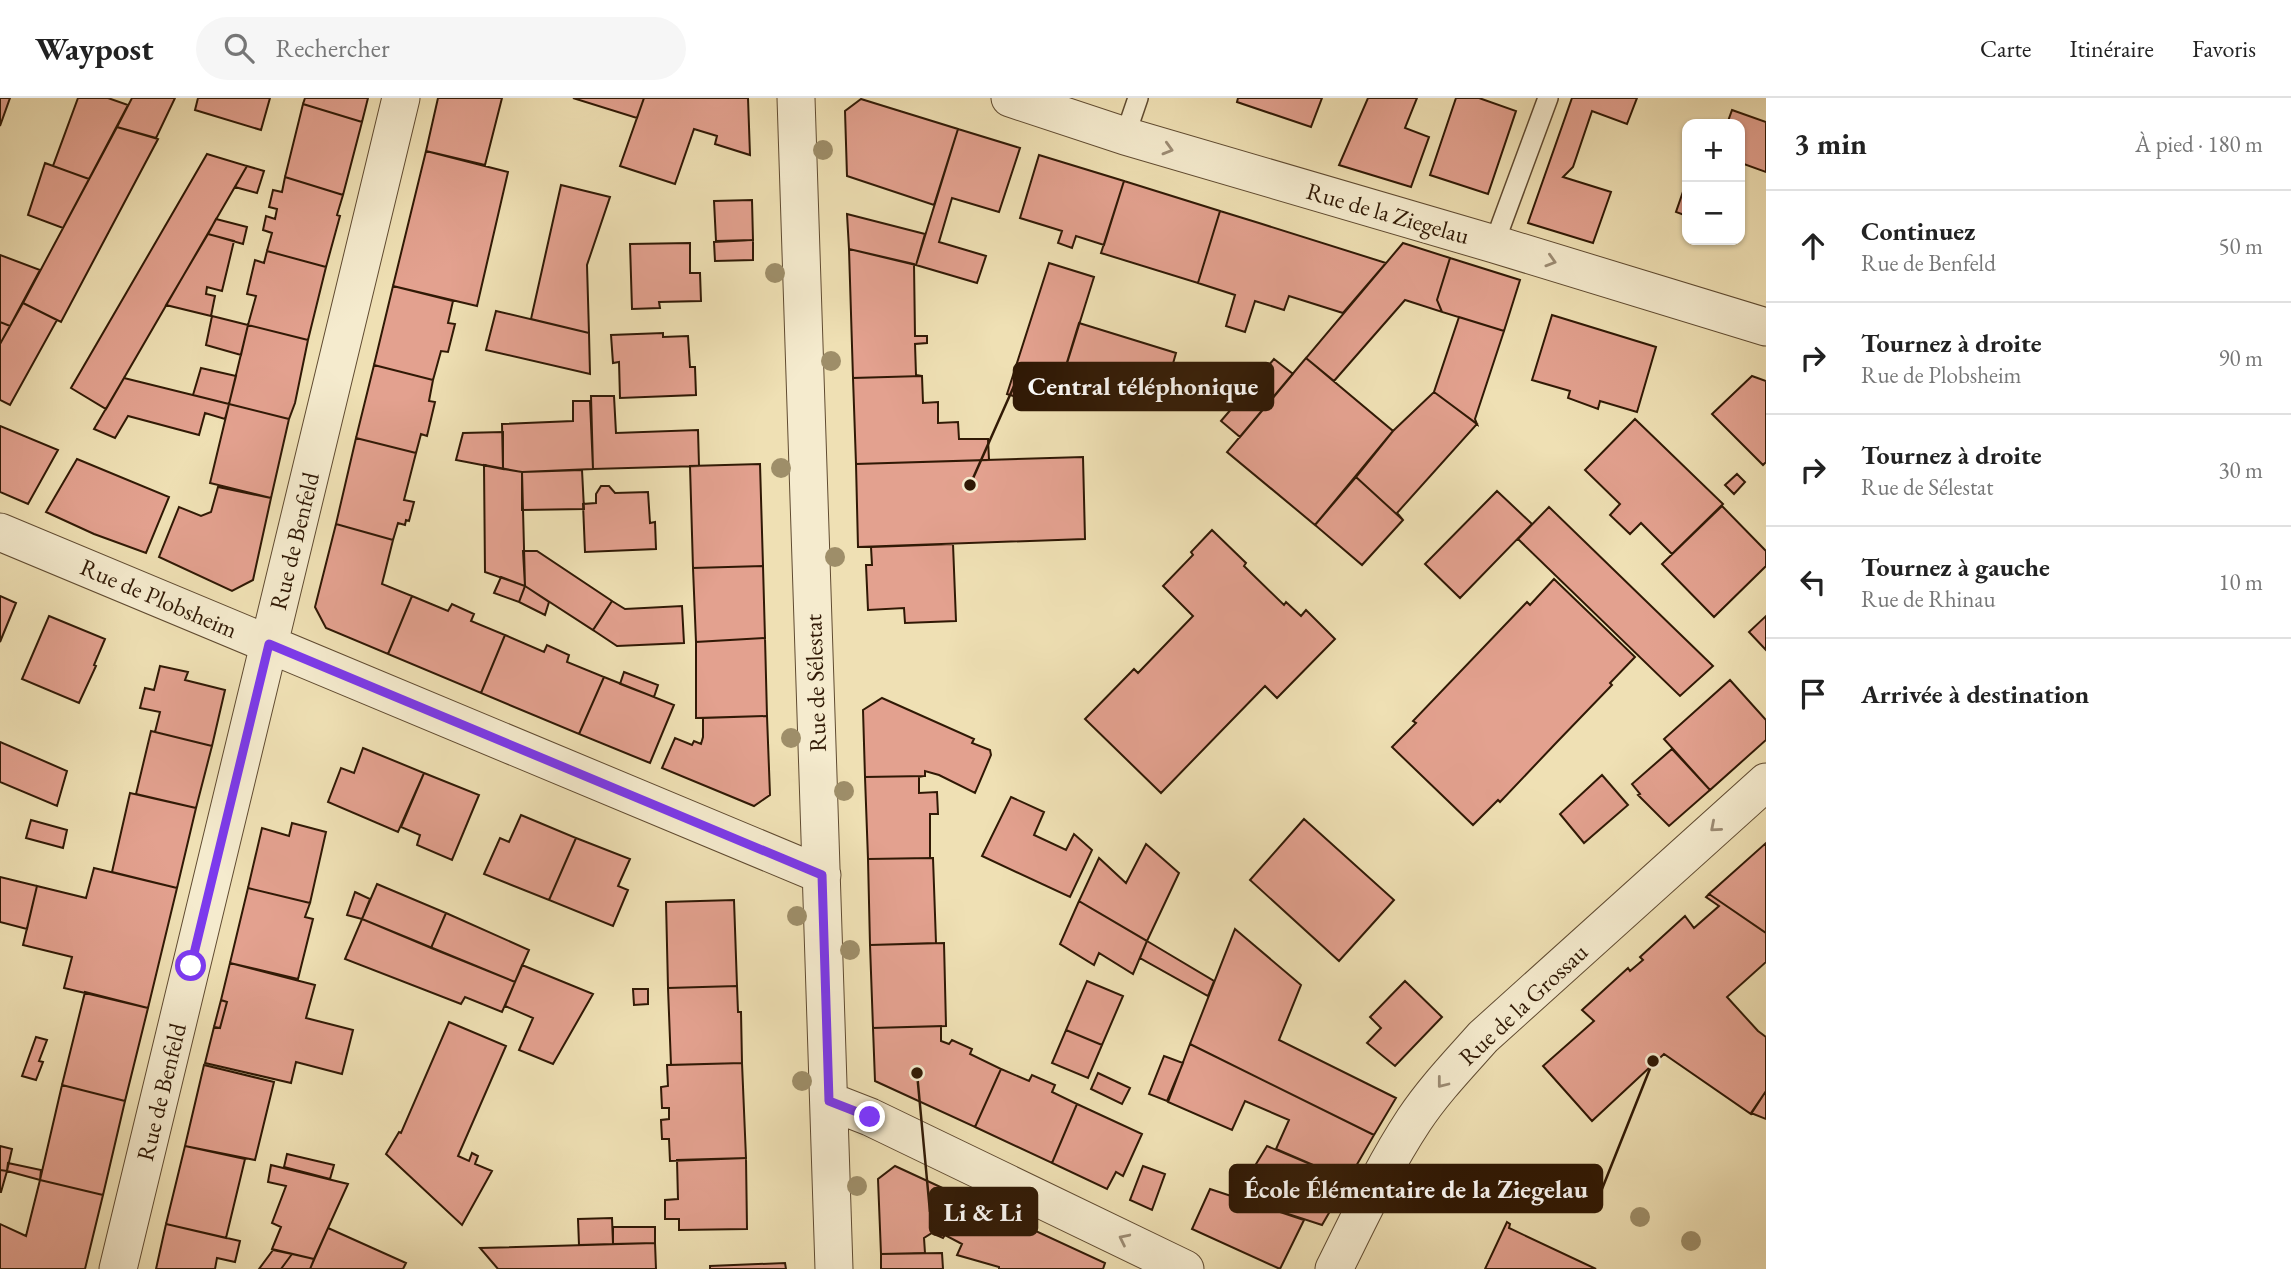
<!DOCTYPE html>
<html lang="fr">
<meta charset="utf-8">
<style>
:root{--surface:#fff;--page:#f6f6f6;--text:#222;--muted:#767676;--line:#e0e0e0}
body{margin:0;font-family:"EB Garamond",serif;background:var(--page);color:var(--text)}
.controls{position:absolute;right:21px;top:21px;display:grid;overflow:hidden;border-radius:14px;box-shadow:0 2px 5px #0004}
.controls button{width:63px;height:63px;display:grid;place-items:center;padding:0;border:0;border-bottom:2px solid var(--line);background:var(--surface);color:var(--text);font:35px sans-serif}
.stop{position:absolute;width:21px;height:21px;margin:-16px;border:5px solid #7c3aed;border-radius:50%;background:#fff}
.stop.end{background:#7c3aed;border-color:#fff;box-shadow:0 2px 7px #0008}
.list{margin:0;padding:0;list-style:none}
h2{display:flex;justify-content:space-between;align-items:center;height:91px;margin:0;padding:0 28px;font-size:30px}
h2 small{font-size:23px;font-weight:400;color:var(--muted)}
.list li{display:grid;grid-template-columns:46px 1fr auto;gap:21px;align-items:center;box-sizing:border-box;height:112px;padding:0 28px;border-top:2px solid var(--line)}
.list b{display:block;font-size:26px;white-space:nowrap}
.list p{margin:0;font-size:23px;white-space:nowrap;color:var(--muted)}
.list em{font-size:23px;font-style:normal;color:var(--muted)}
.icon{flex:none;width:38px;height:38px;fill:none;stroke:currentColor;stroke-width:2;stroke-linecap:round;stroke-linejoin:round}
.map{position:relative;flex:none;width:1766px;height:1171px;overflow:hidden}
header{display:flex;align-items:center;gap:42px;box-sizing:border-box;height:98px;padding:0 35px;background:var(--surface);border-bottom:2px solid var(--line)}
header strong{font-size:33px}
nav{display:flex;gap:38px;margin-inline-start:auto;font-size:24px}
.search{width:490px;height:63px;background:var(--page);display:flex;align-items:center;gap:18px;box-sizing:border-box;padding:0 24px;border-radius:38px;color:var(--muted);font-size:26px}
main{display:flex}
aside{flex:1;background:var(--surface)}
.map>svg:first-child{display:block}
</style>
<header>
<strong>Waypost</strong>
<div class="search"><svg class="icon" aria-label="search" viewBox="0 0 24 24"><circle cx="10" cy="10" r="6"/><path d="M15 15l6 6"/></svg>Rechercher</div>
<nav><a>Carte</a><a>Itinéraire</a><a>Favoris</a></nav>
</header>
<main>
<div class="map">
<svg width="1766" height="1171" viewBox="0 0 1766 1171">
<rect width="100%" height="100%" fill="#efe0b4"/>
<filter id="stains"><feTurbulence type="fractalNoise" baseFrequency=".00286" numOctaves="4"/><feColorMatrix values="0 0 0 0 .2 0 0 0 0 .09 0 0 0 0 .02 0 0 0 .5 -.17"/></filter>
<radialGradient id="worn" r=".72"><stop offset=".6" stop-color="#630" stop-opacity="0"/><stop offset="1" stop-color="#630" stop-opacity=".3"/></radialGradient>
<path fill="#e3a18f" stroke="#301905" stroke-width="2" d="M0,0H10L0,28Z
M78,0H108L128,7L89,81L53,68Z
M132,0H175L156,40L117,29Z
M198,0H270L261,32L195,12Z
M305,0H368L362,24L303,6Z
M438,0H502L485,67L426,53Z
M573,0H644L637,20Z
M644,0H748L750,57L715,46L717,38L694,31L675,86L620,68Z
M1238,0H1322L1311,29L1237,4Z
M1368,0H1417L1405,30L1429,39L1411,89L1339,67Z
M1456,0H1479L1516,13L1488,96L1430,77Z
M1572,0H1637L1627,26L1592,13L1573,69L1563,79L1611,94L1593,145L1528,125Z
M861,1L958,31L934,107L847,78L845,13Z
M303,6L362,24L343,97L285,79Z
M1732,12L1766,24V74L1744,66L1740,79V26H1727Z
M117,29L158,41L61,224L23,205Z
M958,31L1020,50L999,114L952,100L939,144L986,158L977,185L916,167Z
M426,53L508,74L477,208L393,188Z
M207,56L247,68L106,311L71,290Z
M1039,57L1124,83L1104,147L1076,138L1072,150L1058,145L1062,133L1020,120Z
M45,65L89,81L63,130L28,117Z
M247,68L264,73L257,95L235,89Z
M285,79L343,97L337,117L340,118L326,169L267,153L272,135L263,132L266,118L275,121L277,111L269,109L273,92L282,94Z
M1687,82V118L1676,114Z
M1124,83L1220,113L1198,185L1101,155Z
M561,87L610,99L587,167L589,235L531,221Z
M752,102L753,142L716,143L714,103Z
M1220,113L1259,125L1386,165L1343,215L1289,198L1284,212L1255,203L1245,234L1226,228L1235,197L1198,185Z
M847,116L925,136L916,167L849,151Z
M216,121L247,129L243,146L208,136Z
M208,136L234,143L222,193L207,189L206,196L215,198L211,218L166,207Z
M753,142V162L715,163L714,144Z
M690,145V175H700L701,203L659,204L660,210L632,211L630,146Z
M1403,145L1450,160L1437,202L1442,214L1405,202L1334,283L1306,260Z
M849,151L914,166L915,238H927V245L915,246L916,277L922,278L853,280Z
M267,153L326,169L308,242L248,227L256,198L247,196L255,162L264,165Z
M0,157L40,172L10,228L0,224Z
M1450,160L1520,182L1504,233L1442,214L1437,202Z
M1049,165L1094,179L1053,310L1007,296Z
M393,188L453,203L448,225L455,226L448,254L441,253L433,282L374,267Z
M23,205L57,222L10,307L0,302V246Z
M496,213L589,235L590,276L486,252Z
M1552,217L1656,249L1637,314L1600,303L1598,311L1568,300L1570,293L1532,282Z
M212,218L248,227L241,257L206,247Z
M1459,219L1504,233L1475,321L1477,326L1434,294Z
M0,224L10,228L0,246Z
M1079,225L1176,255L1162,304L1064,274Z
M248,227L308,242L295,305L289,321L229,306Z
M663,235V239L688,238L690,269H695L696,297L620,300L619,264L613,265L611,237Z
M1306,260L1393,333L1315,427L1227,354Z
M1274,261L1293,276L1240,339L1221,323Z
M374,267L433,282L429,303L435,304L427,338L421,336L416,355L356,340Z
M201,270L236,278L229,306L193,297Z
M922,278L923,305L938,304V325L958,324L959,341H988L989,362L856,366L853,280Z
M1752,278L1766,283V364L1763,367L1712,316Z
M124,280L229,306L225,321L205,315L199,337L128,318L115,340L94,331Z
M1434,294L1477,326L1397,415L1403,422L1356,379L1393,333Z
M591,298H614L616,335L698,332L699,368L593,371Z
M573,303H590L593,371L522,374L503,371L502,326L573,323Z
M229,306L289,321L271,400L210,385Z
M1635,321L1723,406L1672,456L1641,425L1630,436L1610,417L1620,406L1585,372Z
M0,328L58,352L28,406L0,394Z
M503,334V371L456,362L463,335Z
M356,340L416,355L404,402L414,404L409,423L406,422L405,427L398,425L393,442L336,426Z
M1083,359L1085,441L858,449L856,366Z
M77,361L169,399L146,455L94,436L46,414Z
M760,366L763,468L693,470L690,368Z
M484,367L522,374L525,488L485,474Z
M582,372L584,411L522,412V374Z
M1737,376L1745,384L1734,396L1725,387Z
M1356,379L1403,422L1362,467L1315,427Z
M601,388H609L615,395L648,394L650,425L655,424L656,451L585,454L583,406L596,405V396Z
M218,389L271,400L253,482L232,493L159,459L179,409L201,418L211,414Z
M1497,393L1532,426L1460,500L1425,466Z
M1722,408L1766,453V468L1714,519L1662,466Z
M1549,409L1713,568L1680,598L1518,441Z
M336,426L393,442L382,486L412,498L388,556L326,530L315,509Z
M1212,432L1246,465L1244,468L1284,507L1286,504L1301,518L1306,512L1335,541L1277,600L1265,588L1161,695L1085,621L1134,571L1138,575L1193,518L1163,488L1193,457L1191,454Z
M953,446L956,523L905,525L904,510L868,512L866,467H872L871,449Z
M523,453H537L612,503L593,532L525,488Z
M763,468L765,540L696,544L693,470Z
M501,479L525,488L519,504L494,495Z
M1554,481L1635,559L1610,585L1612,587L1556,645L1500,704L1498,702L1473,727L1392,649L1416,625L1413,623L1527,504L1530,507Z
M525,488L549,504L545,517L519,504Z
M0,498L16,505L0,544Z
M412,498L448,513L452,506L474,516L471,523L505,537L481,595L388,556Z
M612,503L625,511L682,508L684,545L617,548L593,532Z
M49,518L105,541L94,567L96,568L79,605L22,581Z
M1766,518V552L1749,534Z
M505,537L544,554L547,547L569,557L567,564L604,579L579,636L481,595Z
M765,540L767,618L696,620V544Z
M160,568L188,574L185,582L225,592L212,648L155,634L160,614L140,610L145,590L154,592Z
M624,574L658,587L654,599L620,586Z
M604,579L674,607L650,665L579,636Z
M1730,582L1766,622V642L1710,692L1664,641Z
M882,600L974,641L972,645L990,652L991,657L975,695L939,677L925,673V678L865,679L863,612Z
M767,618L770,697L754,708L662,670L675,640L692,647L694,643L701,646L703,639V620Z
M151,633L212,648L196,710L136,696Z
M0,644L67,673L57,708L0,684Z
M363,650L424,675L398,734L328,704L341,670L354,675Z
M1672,651L1710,692L1669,728L1638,697L1640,696L1632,686Z
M424,675L479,697L452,762L417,747L420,737L401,729Z
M1602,677L1628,707L1584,745L1560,716Z
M925,678L919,679V695L937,694L938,716H930V760L868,761L865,679Z
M130,695L196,710L177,790L112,774Z
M1011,699L1044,714L1034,737L1066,752L1074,736L1092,752L1070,799L982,758Z
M521,717L576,740L549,802L484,776L500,740L509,744Z
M1304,721L1394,802L1339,863L1250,782Z
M31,722L67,732L63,750L26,740Z
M292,725L326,734L310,805L248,790L262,730L289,738Z
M576,740L630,761L618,788L628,792L613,828L549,802Z
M1766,745V835L1709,796Z
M1146,746L1179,775L1147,843L1079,803L1099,760L1126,785Z
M933,760L936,845L870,847L868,761Z
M94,770L177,790L148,910L64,890L72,859L23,847L37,788L86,800Z
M0,779L37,788L27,831L0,824Z
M377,786L446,815L431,850L362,821Z
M248,790L310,805L305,819L313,821L298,881L230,865Z
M355,794L370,801L362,821L347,817Z
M1709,796L1766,835V864L1727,899L1758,933L1766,939V993L1751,1016L1664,956L1592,1023L1543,968L1594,923L1582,912L1628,870L1630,873L1643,862L1640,859L1685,818L1694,830L1719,808L1706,799Z
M734,802L737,888L668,890L666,804Z
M1079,803L1147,843L1133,876L1099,855L1094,867L1060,846Z
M446,815L529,852L515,884L431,850Z
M362,821L515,884L502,914L465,899L461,906L345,861Z
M1235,831L1301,887L1279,942L1396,1000L1374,1037L1190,946Z
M1147,843L1214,883L1208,898L1140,860Z
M944,845L946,928L873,930L870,847Z
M230,865L315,887L306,920L353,932L342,976L296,964L291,985L205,965L214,929L220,930L227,904L221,902Z
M522,867L593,896L553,966L519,952L533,920L505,908Z
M1087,883L1123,898L1102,947L1066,932Z
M1405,883L1442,919L1395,968L1367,945L1381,930L1370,919Z
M737,888L738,914H741L742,965L671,967L668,890Z
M633,891H648V906L634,907Z
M85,894L148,910L125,1003L62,987Z
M221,902L227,904L220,930L214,929Z
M449,924L506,948L458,1058L469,1063L472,1055L478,1058L475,1066L492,1073L462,1127L386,1056L399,1034L401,1035Z
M941,928V943L949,946L952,942L972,951L970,956L1001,971L975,1029L875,983L873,930Z
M1066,932L1102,947L1088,980L1052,965Z
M36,939L47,942L39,963L43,964L36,982L22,978Z
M1190,946L1374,1037L1348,1082L1276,1051L1289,1022L1245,1003L1232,1032L1168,1004Z
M1164,958L1183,965L1167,1003L1149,996Z
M742,965L746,1060L670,1063L669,1041H662L661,1022L669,1021V1010H662L661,989L668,988L667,967Z
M204,967L274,984L255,1062L185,1048Z
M1001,971L1029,983L1032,977L1055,987L1052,994L1077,1006L1052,1065L975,1029Z
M1098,975L1130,990L1122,1006L1091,991Z
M62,987L125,1003L103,1097L40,1082Z
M1766,993V1021L1751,1015Z
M1077,1006L1142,1036L1123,1078L1116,1074L1107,1091L1052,1065Z
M0,1048L12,1051L7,1073L0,1072Z
M185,1048L245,1061L226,1140L166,1126Z
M1267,1048L1348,1082L1322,1127L1236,1099Z
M287,1056L334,1067L330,1081L284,1069Z
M746,1060L747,1131L679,1132V1121H665V1102L678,1101L677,1062Z
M8,1065L41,1072L40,1082L7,1073Z
M271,1067L348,1086L314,1161L272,1151L281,1129L272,1125L286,1088L268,1084Z
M895,1068L1105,1165L1103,1171H999V1169L957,1157L962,1146L945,1137L943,1140L932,1135L924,1140L925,1155L881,1156L878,1081Z
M1143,1068L1165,1076L1152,1112L1130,1102Z
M0,1072L7,1073L1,1094H0Z
M40,1082L103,1097L85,1171H0V1126L26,1138Z
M1210,1091L1304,1122L1280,1171L1192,1131Z
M612,1120L613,1146L579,1147L578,1121Z
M1507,1124L1510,1126L1509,1130L1596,1171H1485Z
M166,1126L240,1143L235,1164L217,1160L215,1171H156Z
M613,1129H655V1145L613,1146Z
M328,1130L406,1165L403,1171H310Z
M655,1145L656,1171H498L480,1150Z
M273,1152L292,1156L281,1171H259Z
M942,1155L943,1171H881V1156Z
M292,1156L314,1161L310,1171H281Z
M785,1165L786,1171H710V1168Z"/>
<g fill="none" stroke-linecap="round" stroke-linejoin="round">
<defs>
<path id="service" d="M1125,38L1138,0
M1494,146L1548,0"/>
<path id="minor" d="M796,0L834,1171
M1010,0L1125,38L1494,146L1766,229
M0,434L822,777
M829,1003L870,1019L1185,1171
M118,1171L401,0
M1334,1171C1359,1121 1383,1069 1414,1022C1434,992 1459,966 1483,939L1766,684"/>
</defs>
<use href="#service" stroke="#604b31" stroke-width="22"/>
<use href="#minor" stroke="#604b31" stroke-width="39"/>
<use href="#service" stroke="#f5ebce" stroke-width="19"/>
<use href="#minor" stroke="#f5ebce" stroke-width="37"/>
</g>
<g fill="#9e8e69">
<circle cx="823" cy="52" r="10"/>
<circle cx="775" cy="175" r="10"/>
<circle cx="831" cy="263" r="10"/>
<circle cx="781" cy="370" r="10"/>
<circle cx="835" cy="459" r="10"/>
<circle cx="791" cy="640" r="10"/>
<circle cx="844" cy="693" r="10"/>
<circle cx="797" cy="818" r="10"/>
<circle cx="850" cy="852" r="10"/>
<circle cx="802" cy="983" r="10"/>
<circle cx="857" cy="1088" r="10"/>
<circle cx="1593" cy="1097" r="10"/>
<circle cx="1640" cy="1119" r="10"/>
<circle cx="1691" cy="1143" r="10"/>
</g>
<defs><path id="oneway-chevron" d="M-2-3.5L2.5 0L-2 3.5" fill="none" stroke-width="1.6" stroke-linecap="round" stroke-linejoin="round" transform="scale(1.75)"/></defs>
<g stroke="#9c8c74">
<use href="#oneway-chevron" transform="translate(1168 51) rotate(16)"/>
<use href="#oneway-chevron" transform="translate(1551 163) rotate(17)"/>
<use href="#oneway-chevron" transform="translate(1715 729) rotate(139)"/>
<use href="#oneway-chevron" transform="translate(1442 985) rotate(128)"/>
<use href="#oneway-chevron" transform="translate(1124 1141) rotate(-154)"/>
</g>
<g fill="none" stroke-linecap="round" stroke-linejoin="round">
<path stroke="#7c3aed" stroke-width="9" d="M191,868L269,546L822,777L829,1003L870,1019"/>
</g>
<g text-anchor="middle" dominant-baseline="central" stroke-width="6" stroke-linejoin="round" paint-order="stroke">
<g font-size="24" fill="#301905" stroke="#f5ebce">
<text transform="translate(1388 115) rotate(16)">Rue de la Ziegelau</text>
<text transform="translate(294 443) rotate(-76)">Rue de Benfeld</text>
<text transform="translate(159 500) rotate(23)">Rue de Plobsheim</text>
<text transform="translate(815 585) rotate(-92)">Rue de Sélestat</text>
<text transform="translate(1523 906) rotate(-43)">Rue de la Grossau</text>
<text transform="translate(161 994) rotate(-76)">Rue de Benfeld</text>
</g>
</g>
<path fill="none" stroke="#301905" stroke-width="2.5" d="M970 387L1014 288M1653 963L1602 1091M917 975L930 1114"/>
<g fill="#301905" stroke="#f5ebce" stroke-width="2.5">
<circle cx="970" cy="387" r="7"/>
<circle cx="1653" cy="963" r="7"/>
<circle cx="917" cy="975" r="7"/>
</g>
<g fill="#301905" stroke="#301905" stroke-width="2.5">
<rect x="1014" y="265" width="259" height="47" rx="7"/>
<rect x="1230" y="1067" width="372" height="47" rx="7"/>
<rect x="930" y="1090" width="107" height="47" rx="7"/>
</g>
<g font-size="26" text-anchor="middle" font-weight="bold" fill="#fff">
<text x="1143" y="297">Central téléphonique</text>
<text x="1416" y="1100">École Élémentaire de la Ziegelau</text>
<text x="983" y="1123">Li &amp; Li</text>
</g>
<rect width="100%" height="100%" filter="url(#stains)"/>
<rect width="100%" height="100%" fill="url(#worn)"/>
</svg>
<div class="controls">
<button>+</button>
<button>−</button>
</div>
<div class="stop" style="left:191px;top:868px"></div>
<div class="stop end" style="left:870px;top:1019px"></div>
</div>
<aside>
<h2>3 min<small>À pied · 180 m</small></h2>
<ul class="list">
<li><svg class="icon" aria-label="ahead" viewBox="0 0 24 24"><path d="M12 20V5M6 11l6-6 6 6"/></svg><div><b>Continuez</b><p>Rue de Benfeld</p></div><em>50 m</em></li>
<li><svg class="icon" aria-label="right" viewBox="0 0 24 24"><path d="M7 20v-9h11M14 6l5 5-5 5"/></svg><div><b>Tournez à droite</b><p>Rue de Plobsheim</p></div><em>90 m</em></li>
<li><svg class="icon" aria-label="right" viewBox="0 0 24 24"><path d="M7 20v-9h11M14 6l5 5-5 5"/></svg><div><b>Tournez à droite</b><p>Rue de Sélestat</p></div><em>30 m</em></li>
<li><svg class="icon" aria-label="left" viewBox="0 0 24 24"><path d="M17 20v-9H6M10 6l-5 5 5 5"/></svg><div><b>Tournez à gauche</b><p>Rue de Rhinau</p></div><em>10 m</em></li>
<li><svg class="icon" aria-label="arrive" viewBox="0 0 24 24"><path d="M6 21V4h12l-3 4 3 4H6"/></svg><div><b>Arrivée à destination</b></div></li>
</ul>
</aside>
</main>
